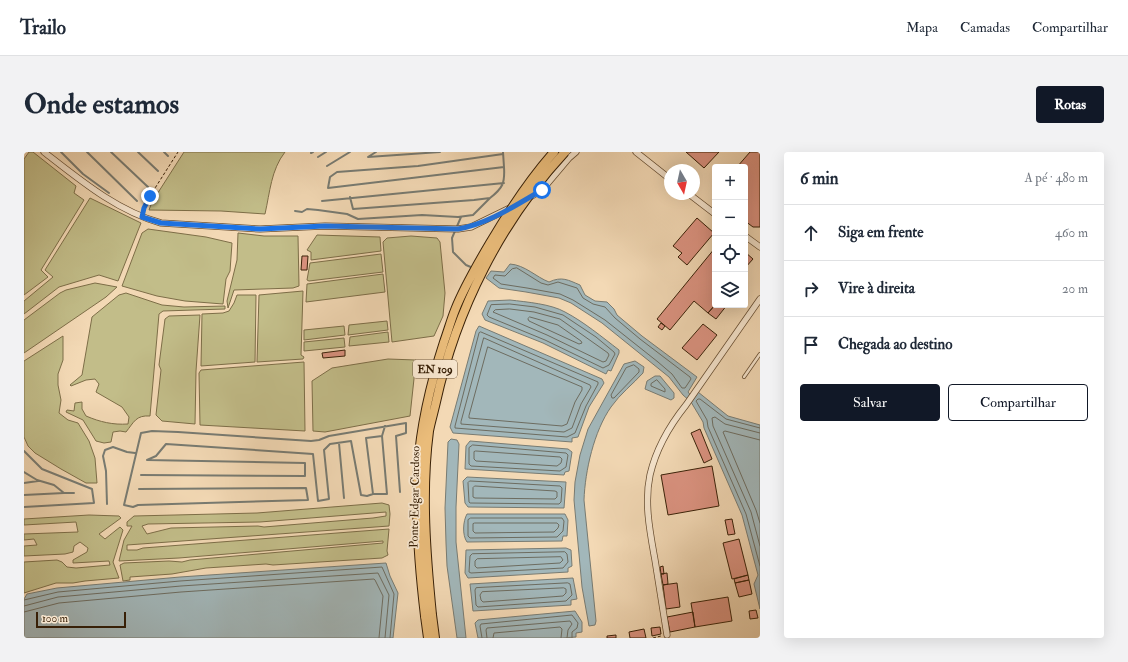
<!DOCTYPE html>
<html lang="pt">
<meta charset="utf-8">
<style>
:root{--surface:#fff;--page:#f2f2f3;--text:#1f2937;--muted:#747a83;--line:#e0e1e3;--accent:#111827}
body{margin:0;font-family:"IM FELL Double Pica",serif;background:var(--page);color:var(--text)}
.controls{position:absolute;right:12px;top:12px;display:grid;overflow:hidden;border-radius:4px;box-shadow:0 4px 16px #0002}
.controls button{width:36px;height:36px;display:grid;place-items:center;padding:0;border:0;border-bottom:1px solid var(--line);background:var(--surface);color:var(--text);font:20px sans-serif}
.compass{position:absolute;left:640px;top:12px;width:36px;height:36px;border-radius:50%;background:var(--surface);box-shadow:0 4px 16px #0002;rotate:171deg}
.scale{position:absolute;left:12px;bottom:10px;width:90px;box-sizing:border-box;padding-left:4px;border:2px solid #382007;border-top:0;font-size:11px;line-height:14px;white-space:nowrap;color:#382007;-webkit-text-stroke:3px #f7e6cf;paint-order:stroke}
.stop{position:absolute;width:12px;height:12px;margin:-9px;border:3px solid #1a73e8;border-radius:50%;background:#fff}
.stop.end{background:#1a73e8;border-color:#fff;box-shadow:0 1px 4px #0008}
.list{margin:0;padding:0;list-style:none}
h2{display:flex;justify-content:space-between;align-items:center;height:52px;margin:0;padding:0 16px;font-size:17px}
h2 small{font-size:13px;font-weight:400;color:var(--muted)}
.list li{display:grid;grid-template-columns:26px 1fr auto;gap:12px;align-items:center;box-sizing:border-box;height:56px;padding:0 16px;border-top:1px solid var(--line)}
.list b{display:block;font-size:15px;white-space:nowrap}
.list em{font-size:13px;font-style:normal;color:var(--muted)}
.actions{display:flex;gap:8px;padding:12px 16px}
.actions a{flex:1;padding:9px 0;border:1px solid var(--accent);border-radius:4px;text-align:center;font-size:14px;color:var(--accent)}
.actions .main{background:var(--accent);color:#fff}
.icon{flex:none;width:22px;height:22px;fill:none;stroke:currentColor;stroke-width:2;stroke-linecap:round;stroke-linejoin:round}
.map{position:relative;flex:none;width:736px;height:486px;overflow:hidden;border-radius:4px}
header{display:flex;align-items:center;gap:24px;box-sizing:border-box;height:56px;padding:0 20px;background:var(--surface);border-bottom:1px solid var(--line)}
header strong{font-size:19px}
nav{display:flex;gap:22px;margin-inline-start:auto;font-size:14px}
.intro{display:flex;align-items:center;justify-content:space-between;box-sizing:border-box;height:96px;padding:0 24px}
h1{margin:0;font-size:28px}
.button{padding:10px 18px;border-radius:4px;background:var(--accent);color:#fff;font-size:14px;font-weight:700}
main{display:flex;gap:24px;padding:0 24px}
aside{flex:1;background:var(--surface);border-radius:4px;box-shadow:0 4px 16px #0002}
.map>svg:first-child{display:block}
</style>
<header>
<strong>Trailo</strong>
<nav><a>Mapa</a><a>Camadas</a><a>Compartilhar</a></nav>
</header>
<div class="intro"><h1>Onde estamos</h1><a class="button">Rotas</a></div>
<main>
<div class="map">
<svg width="736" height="486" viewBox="0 0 736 486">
<rect width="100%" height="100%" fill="#f3d9b5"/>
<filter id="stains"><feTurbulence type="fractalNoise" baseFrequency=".005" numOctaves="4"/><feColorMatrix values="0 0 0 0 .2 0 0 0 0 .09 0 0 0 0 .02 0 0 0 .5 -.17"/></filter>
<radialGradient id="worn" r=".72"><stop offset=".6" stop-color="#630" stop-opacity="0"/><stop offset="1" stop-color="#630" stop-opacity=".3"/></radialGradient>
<path fill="#c2bd89" stroke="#7d6e48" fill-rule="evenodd" d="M5,0H9L52,34L50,41L60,48L17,118L24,125L0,143V7Z
M160,0H261C247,18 246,40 241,62L197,59L125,58L128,50Z
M66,46L117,71L94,129L75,123L35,135L0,162V149L29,125L21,118Z
M124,77L182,85L208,91L206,119L202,127L199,152L161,149L133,144L98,134L118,81Z
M214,81L240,84H274L275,134L269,136L210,138L204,156L203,149L213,108Z
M293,83L356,85L357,99L287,108V100L283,98Z
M387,84L413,86L416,90L421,141L419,164L410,184L368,190L359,90L363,86Z
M357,102L359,120L285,129L283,128L286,111Z
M359,122L361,140L282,150L283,132Z
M71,131L93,135L82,145L0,201V168L36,141L42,138Z
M279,139L277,203L280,205L279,207L233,210L235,143Z
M102,141L138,153L160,155L201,154V157L139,159L135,162L126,264C112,263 110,270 102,280L96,279L89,280L87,290L80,291L72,289L59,268L42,260L43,258L50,259L51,251L58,250V257L62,264C76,270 89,273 104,272L105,265L98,255L72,240L75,232L71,227L62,228L47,234L46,233L58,223L68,165L95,143Z
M213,143H232L231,210L177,214L178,162L199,161L205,159L210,151Z
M176,163L172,219L171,272L138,269L132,263L137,218L135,213L141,167L145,164Z
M363,169L364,178L324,183L325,173Z
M320,174L321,183L280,188V178Z
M364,180L365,190L325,194L326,185Z
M39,184V208L34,222V233L37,248L35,261L44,268L54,271L65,289L71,306L73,331H62L37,317L11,301L4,294L0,285V209Z
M320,186L321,195L280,199V190Z
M364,207L392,208L386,264L301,280L289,279L288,229L308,216Z
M280,210L281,279L176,273L175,221L177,218Z
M358,351L365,353L366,362L365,374L103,393V398H113L119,396L365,377L363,399L364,403L358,406L249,413L242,412L182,416L148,422L106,425V428L99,429L96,413L100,411L145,409L158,410L166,408L359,391V389L155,406L95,409L100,388L108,374H103V370L110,364L233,361ZM362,360V364L349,366L240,375L234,374L147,376L123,382L118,374L124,372L236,370Z
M65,363L95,364L97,366L75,382L81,387L96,375L99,378L89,410L95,426L61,429L49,431H32L0,441V410L33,408L38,410L43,415L52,416L86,413L85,409L49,411V408L63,400L64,396L56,390L50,394L49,400L41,402L0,404V394L13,393L10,387L0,388V382L54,380L52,370L0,373V367Z"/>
<path fill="#a2b7ba" stroke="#787b72" d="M486,112C501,113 512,125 525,130C538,124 544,128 556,133L561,143L571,149L583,150L590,157L593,163L618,184L673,225L664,240L669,246L674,240L704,264L736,273V457L730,432L734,423L718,363L680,276L679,270L667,250L659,243L645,225L578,171L547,151L535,146L502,140L475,136L462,126L467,119L480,120Z
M486,148C503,150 527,152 541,160C560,170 578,185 595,198V201L587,219L584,218L582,222L519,191L461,168L458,162L464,149Z
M455,174L578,227L580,231L565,255L554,285L548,286V290L429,281L426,275L452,179Z
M611,209L620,215L619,221C609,232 596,242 587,255C570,279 561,319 560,348L572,469L571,473L565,474L558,435L550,348L551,330L556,303L564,277L600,212Z
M631,224H636L650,241V246L647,248L621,237L623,229Z
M427,287L433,288L435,292L432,355V390L442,486H433L423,414L422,391L421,356L424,290Z
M446,289L544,297L548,300L545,319L541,320L540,323L441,317L442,294Z
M443,325L542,330L540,356L444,355L441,351L439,329Z
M443,362H541L544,368L543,384H539L538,389L443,390C438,383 439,369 443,362Z
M542,396L547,398L548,414L544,416V420L444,426L441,421L442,398Z
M362,411L366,424L374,441L369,486H0V447L3,442L33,436L156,425Z
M549,426L553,447L547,448V453L449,459L446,432Z
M551,459L558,470V480L552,481V485L538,486H454L451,471L454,468Z"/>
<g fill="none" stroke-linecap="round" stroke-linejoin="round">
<path stroke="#6d6c60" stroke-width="1" d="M493,116L517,131L524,133L534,130L553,136L559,146L569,152L581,155L591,166L616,187L666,225L667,227L661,236H658L648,222L634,210L581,168L549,148L536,142L503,136L477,132L469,126L471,123L481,124L488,117Z
M486,152L511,155L539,163L572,185L590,200L591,202L585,213L579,216L521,188L465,165L463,163L467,153Z
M486,157L510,160L536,167L584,201L585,203L582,209L579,210L523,183L469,160L471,158Z
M506,165L534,173L557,189L558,191L555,192L505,169L504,167Z
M457,180L574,230V232L562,254L551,281L543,285L431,276V274L455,181Z
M460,186L566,233L567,235L557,252L548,276L540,280L437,272V270Z
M464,195L558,235V238L551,250L543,272L538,274L445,266V264Z
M610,213L615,217V220L590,246H588L587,243L602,216Z
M633,228L641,237V240L627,234V232Z
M736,276L702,267L676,247H674L672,249L683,268L684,275L722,362L736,414
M736,281L701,272L691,265L688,266L689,274L727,360L736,394
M736,288L701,279L699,280L732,358L736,371
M449,293L542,301L544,303L542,315L536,319L447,314L445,312V296Z
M452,299L536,305L538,307L537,311L533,314L452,309L450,307V300Z
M446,329L536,334L538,336L537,350L535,352L446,351L445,350L444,331Z
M451,334L531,339L533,340V345L531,347L451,346L449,345V336Z
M447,366H538L540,369L539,379L533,385L446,386L444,384V368Z
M451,371H533L535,373L534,376L530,380L451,381L449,379V372Z
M541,400L543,402L544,410L539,416L447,421L445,420L446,404L448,402Z
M537,405L539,408L536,411L453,416L451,414V409L453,407Z
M544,431L546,432L548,443L542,449L454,455L452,453L451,438L452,436Z
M540,436L542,437V441L539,444L459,450L457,448L456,443L458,440Z
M0,448L34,440L156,429L358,415L370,442L366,486
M0,454L34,445L157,434L354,421L365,443L361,486
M0,460L35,451L157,440L350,427L351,428L359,444L355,486
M458,486L456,474L457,472L548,463L554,471L553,476L548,480V486
M463,486L462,478L463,476L546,469L548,472L544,478L543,486
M469,486L470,481L536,475L538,477L537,486"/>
<path stroke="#787b72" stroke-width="2" d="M37,0L59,22L85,41
M63,0L113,49
M87,0L124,35
M114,0L134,19
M140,0L144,4
M352,0L344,5L416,0
M479,0L480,15
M287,1L289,0
M294,5L302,0
M303,14L326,0
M466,46C479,36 481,31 480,15L304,36L306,25L313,20L394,14L479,2
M298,49L480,31
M271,59L278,60L283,57L294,58L323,62L334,67L398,63L434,65L449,63L466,46L450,48L329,57L326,45
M437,65L428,86L429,100L442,113L449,116
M315,291L320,346
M0,299L18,317L68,337L70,351L0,355
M0,320L13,328L30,333L40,341H50
M117,323L281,324V311L123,308L132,304L142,292L289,302L294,349L305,347L300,298L306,292L327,289L337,343L343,344L349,342L342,286L358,284
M0,331L14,329
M115,337L282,336L284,348L114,353L109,355L100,353L117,281L128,279L154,280L287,289L295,288L305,284L382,271V281L372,284L376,340
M349,342H363L358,284L361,274
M0,343L40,341
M83,352L82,319L79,304L81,298L89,295L103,300L111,301"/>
</g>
<path fill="#dc9381" stroke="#382007" d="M662,0H695L680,16Z
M726,0H736V75H729L721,69V15H713Z
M673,66L690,81L663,113L654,105L658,101L649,94Z
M691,96V153L684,161L670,149L646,178L633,167Z
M721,100L729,107L721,116Z
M278,104H284L283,118H277Z
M691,153H703L692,167L684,161Z
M637,171L641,174L638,178L634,175Z
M679,172L693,183L673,208L658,196Z
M321,198V204L299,206L298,201Z
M676,277L688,307L680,311L667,281Z
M688,314L695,354L644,363L637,323Z
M708,367L711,382L704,383L701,368Z
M715,387L724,423L708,427L699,391Z
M639,414L640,422H637L636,415Z
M643,421L644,432L639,433L637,422Z
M724,423L725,428L711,431L710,427Z
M725,428L728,442L715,445L711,431Z
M653,431L656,455L642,457L639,433Z
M704,445L708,469L671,475L667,451Z
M732,458L734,466L726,467L725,459Z
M669,460L671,475L646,480L643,465Z
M636,475L637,482L628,484L627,476Z
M620,477L622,486H606L605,480Z
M592,483V486H583V484Z"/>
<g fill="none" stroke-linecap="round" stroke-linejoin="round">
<defs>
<path id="service" d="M720,225L736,202"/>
<path id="minor" d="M20,0C56,28 93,59 137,71L236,77L301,74L434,77L447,75L486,56
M612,0L646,27
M665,42L691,62
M506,45L518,38L545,6L552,0
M721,84L736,95
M643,483C639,458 635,433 631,408C626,380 620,351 626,323C632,297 646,273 662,253L736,147"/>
<path id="primary" d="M408,463L411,486
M401,464L404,486"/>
</defs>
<use href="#service" stroke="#674e32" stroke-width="4"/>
<use href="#minor" stroke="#674e32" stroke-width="7"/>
<use href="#primary" stroke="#382007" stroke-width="10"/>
<path stroke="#382007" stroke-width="1" stroke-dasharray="3 2" stroke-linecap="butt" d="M120,58L126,44L154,0
M629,486L637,484"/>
<use href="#service" stroke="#f7e6cf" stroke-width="2.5"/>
<use href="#minor" stroke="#f7e6cf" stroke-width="5.5"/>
<use href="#primary" stroke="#eabc7a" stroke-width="8"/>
<defs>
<path id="primary-bridge" d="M408,463C402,402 397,340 405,279C407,269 410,259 412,250C432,158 477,69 541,0
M401,464C395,414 391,364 394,314C397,271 407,230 420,190C424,179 427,168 431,158C440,135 453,113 466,91C485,59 505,28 530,0"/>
</defs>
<use href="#primary-bridge" stroke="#382007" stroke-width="10" stroke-linecap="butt"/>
<use href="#primary-bridge" stroke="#eabc7a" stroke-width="8"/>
</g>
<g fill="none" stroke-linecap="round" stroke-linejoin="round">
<path stroke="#1a73e8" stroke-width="5" d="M126,44L120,56L118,65L137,71L236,77L301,74L434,77C464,72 492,53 518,38"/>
</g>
<g text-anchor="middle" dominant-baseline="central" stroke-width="3.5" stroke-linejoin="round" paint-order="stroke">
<rect fill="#f7e6cf" stroke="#715b43" stroke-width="1" x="389" y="208" width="44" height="18" rx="3"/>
<g font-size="11" font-weight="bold" fill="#382007">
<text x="411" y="217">EN 109</text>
</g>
<g font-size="12" fill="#382007" stroke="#f7e6cf">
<text transform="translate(391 345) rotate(-89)">Ponte Edgar Cardoso</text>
</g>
</g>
<rect width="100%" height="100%" filter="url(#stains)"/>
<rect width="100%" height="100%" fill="url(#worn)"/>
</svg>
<div class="controls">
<button>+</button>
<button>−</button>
<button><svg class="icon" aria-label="locate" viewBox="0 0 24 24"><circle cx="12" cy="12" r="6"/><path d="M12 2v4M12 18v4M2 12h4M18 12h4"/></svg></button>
<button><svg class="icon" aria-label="layers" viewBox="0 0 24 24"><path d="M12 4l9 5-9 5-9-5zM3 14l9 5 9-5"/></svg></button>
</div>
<svg class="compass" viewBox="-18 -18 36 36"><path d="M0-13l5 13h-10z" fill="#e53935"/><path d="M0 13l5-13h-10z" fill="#747a83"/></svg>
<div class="scale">100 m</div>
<div class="stop" style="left:518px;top:38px"></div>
<div class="stop end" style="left:126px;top:44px"></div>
</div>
<aside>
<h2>6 min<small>A pé · 480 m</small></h2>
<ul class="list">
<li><svg class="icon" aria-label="ahead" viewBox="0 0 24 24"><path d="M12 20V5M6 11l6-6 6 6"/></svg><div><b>Siga em frente</b></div><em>460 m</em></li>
<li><svg class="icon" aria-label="right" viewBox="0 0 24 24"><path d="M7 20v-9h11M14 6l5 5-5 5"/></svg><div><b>Vire à direita</b></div><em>20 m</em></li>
<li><svg class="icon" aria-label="arrive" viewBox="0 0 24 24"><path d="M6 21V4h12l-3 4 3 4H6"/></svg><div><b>Chegada ao destino</b></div></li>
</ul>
<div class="actions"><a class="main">Salvar</a><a>Compartilhar</a></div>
</aside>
</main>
